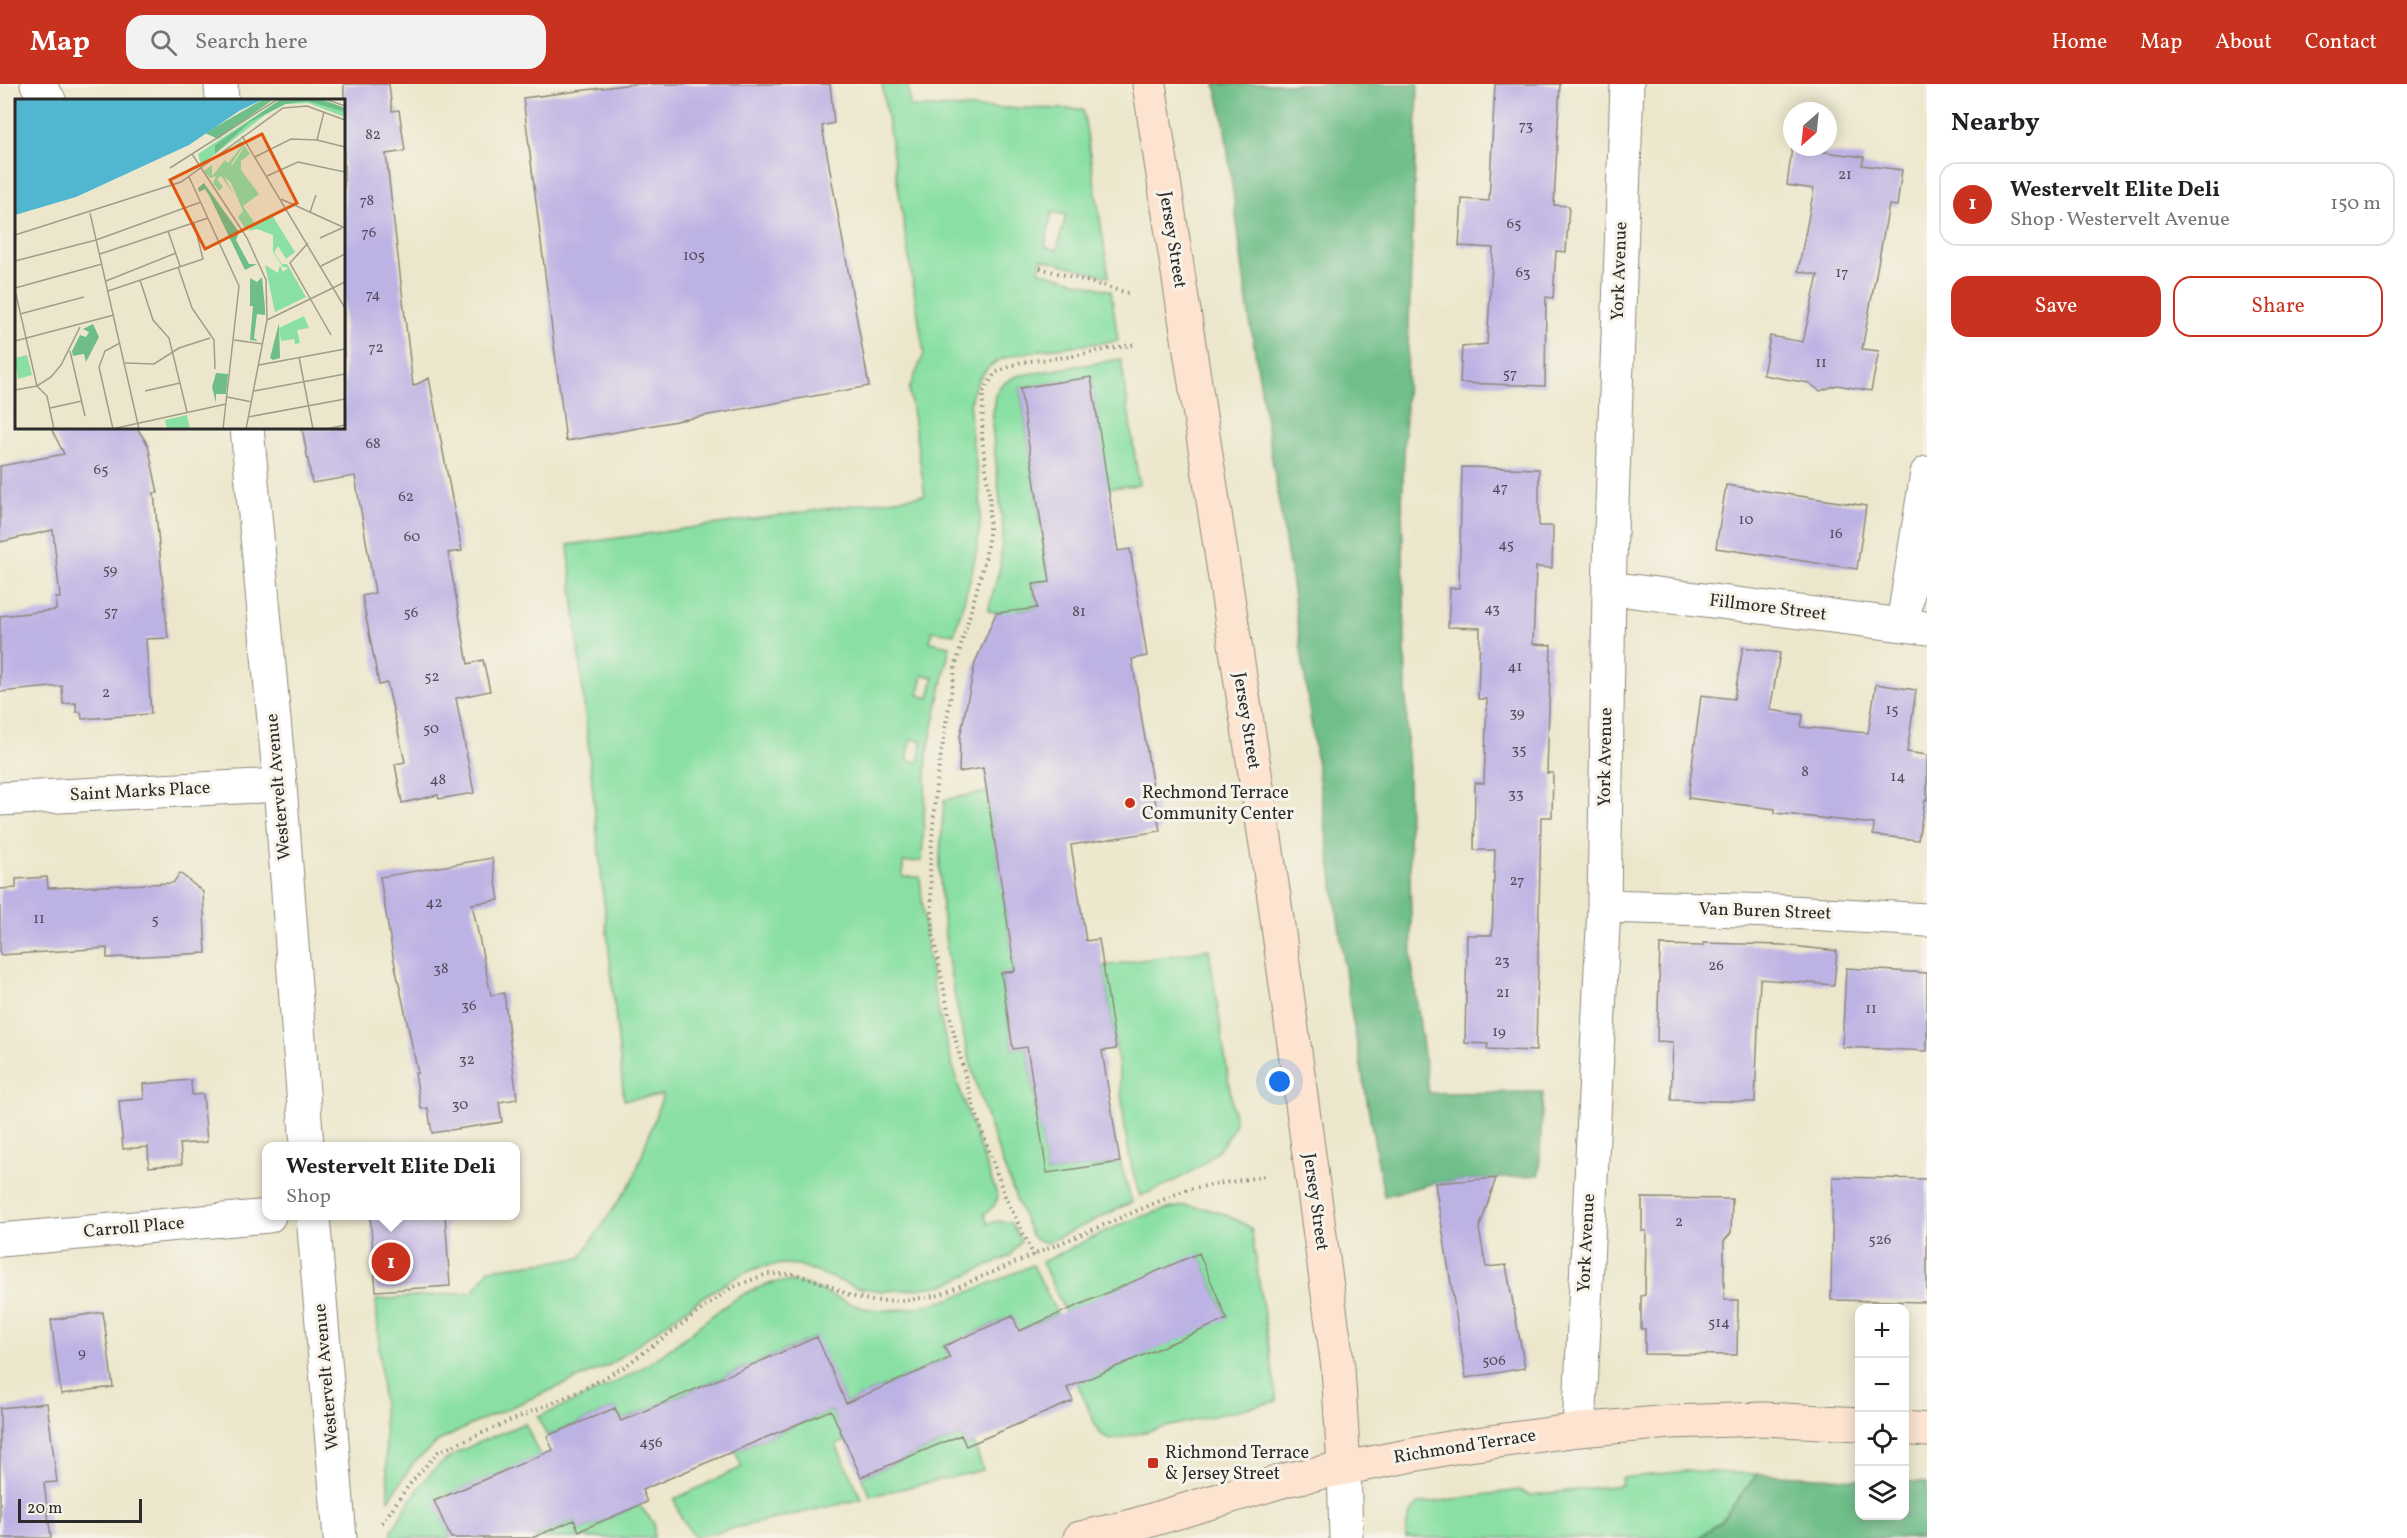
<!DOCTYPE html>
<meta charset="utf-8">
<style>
:root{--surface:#fff;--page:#f2f2f2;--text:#202124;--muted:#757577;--line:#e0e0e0;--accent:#c8321e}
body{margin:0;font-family:Vollkorn,serif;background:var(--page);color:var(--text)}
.controls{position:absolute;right:18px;bottom:18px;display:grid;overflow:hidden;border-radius:12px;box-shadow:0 3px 15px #0003}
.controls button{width:54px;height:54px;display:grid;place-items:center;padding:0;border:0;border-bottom:2px solid var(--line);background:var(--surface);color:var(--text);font:30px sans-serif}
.compass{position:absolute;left:1783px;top:18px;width:54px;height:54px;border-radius:50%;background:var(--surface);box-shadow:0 3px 15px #0003;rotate:207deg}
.scale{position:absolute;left:18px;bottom:15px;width:124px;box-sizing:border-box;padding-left:6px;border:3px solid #2b2b2b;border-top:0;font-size:16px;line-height:21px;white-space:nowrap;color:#2b2b2b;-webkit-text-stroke:4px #f7f3e8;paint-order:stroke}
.you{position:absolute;left:1280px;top:998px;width:21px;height:21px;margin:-15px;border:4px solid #fff;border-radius:50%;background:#1a73e8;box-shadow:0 0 0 9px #1a73e833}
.badge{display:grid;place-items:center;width:39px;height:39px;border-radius:50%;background:var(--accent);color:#fff;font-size:20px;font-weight:700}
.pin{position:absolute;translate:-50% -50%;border:3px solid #fff;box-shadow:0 2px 6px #0006}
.popup{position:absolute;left:262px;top:1058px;width:258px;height:78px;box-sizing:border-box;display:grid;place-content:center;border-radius:12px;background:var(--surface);filter:drop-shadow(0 2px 4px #0005);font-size:20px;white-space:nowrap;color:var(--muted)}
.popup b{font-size:22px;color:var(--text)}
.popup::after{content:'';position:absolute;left:50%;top:100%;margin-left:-12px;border:12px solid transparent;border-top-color:var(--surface)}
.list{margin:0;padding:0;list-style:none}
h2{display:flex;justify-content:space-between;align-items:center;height:78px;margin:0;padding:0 24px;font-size:26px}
h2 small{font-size:20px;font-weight:400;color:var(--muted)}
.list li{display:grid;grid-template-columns:39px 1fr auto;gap:18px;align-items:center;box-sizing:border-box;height:84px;margin:0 12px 12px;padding:0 12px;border:2px solid var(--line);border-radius:18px}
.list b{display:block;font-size:22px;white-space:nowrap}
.list p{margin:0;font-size:20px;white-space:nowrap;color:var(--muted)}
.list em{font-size:20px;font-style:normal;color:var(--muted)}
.actions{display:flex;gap:12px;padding:18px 24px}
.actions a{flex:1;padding:14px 0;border:2px solid var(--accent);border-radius:18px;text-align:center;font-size:21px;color:var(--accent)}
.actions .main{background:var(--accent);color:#fff}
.icon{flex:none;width:33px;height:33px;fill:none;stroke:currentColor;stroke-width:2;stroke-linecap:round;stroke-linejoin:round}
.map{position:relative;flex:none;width:1927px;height:1454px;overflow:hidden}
header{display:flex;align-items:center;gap:36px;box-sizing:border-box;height:84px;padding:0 30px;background:var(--accent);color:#fff}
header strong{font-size:28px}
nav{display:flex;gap:33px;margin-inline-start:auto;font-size:21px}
.search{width:420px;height:54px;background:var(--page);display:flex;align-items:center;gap:15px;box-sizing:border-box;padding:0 21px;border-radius:18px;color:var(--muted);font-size:22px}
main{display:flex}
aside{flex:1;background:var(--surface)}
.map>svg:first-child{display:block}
</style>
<header>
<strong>Map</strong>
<div class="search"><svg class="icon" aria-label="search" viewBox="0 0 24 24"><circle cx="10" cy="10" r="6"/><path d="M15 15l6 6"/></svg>Search here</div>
<nav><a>Home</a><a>Map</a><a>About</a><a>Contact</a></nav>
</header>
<main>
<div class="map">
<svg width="1927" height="1454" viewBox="0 0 1927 1454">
<rect width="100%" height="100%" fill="#f7f3e8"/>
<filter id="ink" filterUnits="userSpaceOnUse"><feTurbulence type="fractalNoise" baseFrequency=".0167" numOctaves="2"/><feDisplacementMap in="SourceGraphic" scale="12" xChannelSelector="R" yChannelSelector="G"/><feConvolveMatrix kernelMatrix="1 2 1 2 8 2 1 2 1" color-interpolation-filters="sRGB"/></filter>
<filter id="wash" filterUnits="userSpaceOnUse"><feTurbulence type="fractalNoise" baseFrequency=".008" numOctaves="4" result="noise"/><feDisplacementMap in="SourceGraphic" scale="24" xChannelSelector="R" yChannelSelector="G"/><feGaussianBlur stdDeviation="1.35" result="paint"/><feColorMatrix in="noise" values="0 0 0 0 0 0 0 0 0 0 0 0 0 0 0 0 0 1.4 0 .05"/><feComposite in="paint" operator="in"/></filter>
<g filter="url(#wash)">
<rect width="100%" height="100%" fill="#ece7cc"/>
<path fill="#8ae0a4" stroke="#5a8668" stroke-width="1.5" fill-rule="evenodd" d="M882,0H908L910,23L1083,25L1109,193L1042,175L1039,187L1111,207L1118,257C1090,261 1018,265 996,278C984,285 973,302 971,315C967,342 978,383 980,411C984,458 967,506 954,550L932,547L930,558L950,562L927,671L922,777L903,778V793H920C923,824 925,857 931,889C944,966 970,1040 998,1113L994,1122L984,1130L988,1140L998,1137L1011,1139L1021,1157L1010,1172L944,1201L916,1205L882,1207L855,1203L799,1181L783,1180L760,1183L740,1191L706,1211L609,1281L479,1337L439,1357L414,1378L389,1416L376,1216L473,1208L489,1185L580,1174L633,1096L663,1011L624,1016L568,461L925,411L909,305L924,270ZM1052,128L1066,131L1057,166L1045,163ZM923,591L934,593L929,614L918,611ZM911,655L922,657L919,678L907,676Z
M1121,275L1139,401L1107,404L1091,293L1020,304L1050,498L1033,500L1037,524L1018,526V532L988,527L1000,483L1003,445L992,340L995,310L1001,301L1016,292Z
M987,708L1015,887L1001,890L1013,965L1027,963L1047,1089L1120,1078L1132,1118L1047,1159L1036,1156L1031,1151C983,1037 944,913 940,789C939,765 943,741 944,716Z
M1209,865L1235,1040C1218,1079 1178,1097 1140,1112C1125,1069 1123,1023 1118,979C1114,946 1108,914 1103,882Z
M1184,1122C1211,1123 1229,1131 1251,1144L1277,1317L1111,1356L1099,1349L1077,1299L1227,1234L1199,1170L1065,1228L1042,1178C1088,1157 1134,1129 1184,1122Z
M1033,1181L1057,1230L1019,1247L1012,1232L944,1262L950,1274L846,1319L816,1253L621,1337L615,1324L547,1352L538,1333C580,1315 622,1299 660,1272C697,1247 728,1210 773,1199C805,1191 834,1217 864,1224C920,1235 983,1202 1033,1181Z
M831,1326L845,1357L836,1361L862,1415L695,1453C685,1441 678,1431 675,1415L742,1383L735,1367Z
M525,1339L540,1372L435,1417L451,1454H392V1446C406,1425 419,1399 438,1382C462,1362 497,1352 525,1339Z
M961,1351L966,1362L974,1359L983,1386L871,1412L861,1393Z
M1687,1387L1757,1390L1721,1437L1698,1454H1406C1407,1440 1406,1429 1419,1420L1519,1406L1531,1411L1622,1401L1621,1394Z
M639,1421L654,1439V1454H532L574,1436L579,1447Z"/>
<path fill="#6fbe8a" stroke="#4d745a" stroke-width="1.5" d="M1215,0H1418L1402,422L1412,881L1429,1009L1543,1008L1539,1091L1435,1099L1384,1112L1350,921L1292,500L1247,218L1224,37Z
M1757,1390L1859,1395L1860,1432H1904L1905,1397L1927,1399V1454H1698L1721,1437Z"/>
<g id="blocks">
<path fill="#bdb2e4" d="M344,0H389L392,27L399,26L405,67L386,70L413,302L429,294L462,467L448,469L468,580L483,576L490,607L456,614L474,709L439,715L438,711L402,719L395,680L405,678L387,599L379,601L362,512L375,509L355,392L312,399L302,344H344Z
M633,0H830L834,39L822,42L869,302L566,357L523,14Z
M1495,0H1560L1554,121L1569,122L1566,168L1556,167L1553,214L1546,213L1545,302L1460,299L1462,263L1487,260L1493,164L1459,162L1462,115L1489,117Z
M1792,64L1864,73L1862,81L1902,86L1897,122L1889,121L1862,265L1879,267L1871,307L1837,301L1820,307L1809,299L1763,291L1770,252L1803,258L1818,191L1798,187L1814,105L1787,101Z
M1091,293L1118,467L1130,465L1147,572L1132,575L1160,747L1071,761L1086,857L1099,855L1116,965L1102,967L1120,1078L1047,1089L1027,963L1013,965L1001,889L1015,887L983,684L959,688L960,653L975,579L996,529L1037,524L1033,500L1050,498L1020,304Z
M51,344H137L148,361L158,409H154L168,554L146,555L151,630L82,635L81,628H76V619L63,620L62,602L0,608V532L56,526V514H60L53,446L0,458V382L64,370Z
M1462,383L1539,385V442H1553L1552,484L1536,483L1533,560L1551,561L1547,689H1553L1552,733H1541L1536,967L1487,965L1488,960L1465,959L1467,851H1492L1495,766H1474L1475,699H1484L1487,615H1478L1480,544L1448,543L1450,504H1459Z
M1726,401L1866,422L1857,485L1716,464Z
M1743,563L1780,569L1770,626L1803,631L1801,643L1868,649L1876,600L1916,606L1907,668L1927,671V716H1925L1918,756L1873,751L1874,740L1775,729V725L1688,714L1701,611L1734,615Z
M492,774L499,816L472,820L491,911L504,909L517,1015L499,1018L502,1038L432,1049L428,1024L421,1025L415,989H418L393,872L380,793Z
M180,789L203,808L206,869L107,874V864L0,871V805L16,804V795L47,793L48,804L77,803L173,799Z
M1703,859L1783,861L1837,867L1834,901L1760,895L1755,1018L1671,1016L1673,958L1657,957L1660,861L1703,862Z
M1846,884L1927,889V967L1842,963Z
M191,996L192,1011L203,1010L207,1058L180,1060L182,1080L149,1083L148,1063L123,1065L119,1017L144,1015L143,1000Z
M1833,1093L1927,1095V1218L1831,1216Z
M1496,1094L1479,1145L1486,1183L1506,1181L1525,1284L1466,1294L1435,1099Z
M1642,1114L1732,1115L1731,1149L1724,1157V1216H1738L1737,1271L1645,1270V1245H1641V1212L1645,1211L1646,1147H1642Z
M370,1131H445L450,1202L376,1207Z
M1199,1169L1227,1235L1067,1304L1073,1317L966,1362L961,1351L861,1393L831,1326L642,1406L647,1418L579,1447L574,1436L532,1454H451L434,1417L553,1366L547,1352L615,1324L621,1337L817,1253L846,1319L950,1274L944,1262L1013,1232L1019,1247Z
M103,1228L113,1303L61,1310L51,1236Z
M47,1319L57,1398L44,1399L51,1454H0V1324Z"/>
</g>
</g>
<g filter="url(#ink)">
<use href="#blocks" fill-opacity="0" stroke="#8c897c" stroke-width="1.5"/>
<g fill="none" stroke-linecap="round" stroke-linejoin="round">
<defs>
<path id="street" d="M37,0L49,16
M221,0L222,16
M247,344L280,701L307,1062
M1609,504L1927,544
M1903,540L1927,389
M0,715L280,701
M1604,822L1773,827L1927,836
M313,1132L340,1454
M0,1156L269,1132
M1579,1346L1604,822L1609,504L1627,0
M1344,1383L1346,1454"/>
<path id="secondary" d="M1149,0L1274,813L1338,1284L1344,1383
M1904,1344L1927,1346
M1080,1454L1128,1443L1289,1395L1454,1363L1579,1346L1670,1338L1764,1335L1860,1340"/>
</defs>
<use href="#street" stroke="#8c897c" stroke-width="35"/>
<use href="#secondary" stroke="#8c897c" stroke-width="35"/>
<path stroke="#8c897c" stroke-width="4" stroke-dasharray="1.5 4.5" stroke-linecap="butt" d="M1040,184L1128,209
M1034,1172L1004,1110L971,1015L948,926L933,851L930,783L936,701L956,580L985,476L989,450L990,416L982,353L983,309L995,289L1021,278L1067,273L1136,260
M382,1439L409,1401L438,1368L580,1307L624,1283L731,1204L767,1190H795L826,1200L851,1212L873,1217L908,1216L939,1211L1188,1105L1265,1092"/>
<use href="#street" stroke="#fff" stroke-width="33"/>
<use href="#secondary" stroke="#fde4d1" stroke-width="33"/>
</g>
</g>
<g fill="#c8321e" stroke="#f7f3e8" stroke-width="2">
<circle cx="1130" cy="719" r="6"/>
<rect x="1147" y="1373" width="12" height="12" rx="3"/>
</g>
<g text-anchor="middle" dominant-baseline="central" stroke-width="6" stroke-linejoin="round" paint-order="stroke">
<g font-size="15" fill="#504d59">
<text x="1526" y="42">73</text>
<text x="373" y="51">82</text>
<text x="1845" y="91">21</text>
<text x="367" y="117">78</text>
<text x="1514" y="140">65</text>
<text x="369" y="149">76</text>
<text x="694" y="172">105</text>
<text x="1523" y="189">63</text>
<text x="1842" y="189">17</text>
<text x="373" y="211">74</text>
<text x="376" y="264">72</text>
<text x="1821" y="279">11</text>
<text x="1510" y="290">57</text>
<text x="373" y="360">68</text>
<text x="101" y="386">65</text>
<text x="1500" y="404">47</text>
<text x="406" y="413">62</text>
<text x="1746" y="436">10</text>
<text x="1836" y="450">16</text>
<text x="412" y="453">60</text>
<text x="1506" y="461">45</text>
<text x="110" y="486">59</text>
<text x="1492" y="525">43</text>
<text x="111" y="528">57</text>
<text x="1079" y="528">81</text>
<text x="411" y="529">56</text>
<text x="1515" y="583">41</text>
<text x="432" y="593">52</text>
<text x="106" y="609">2</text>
<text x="1892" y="626">15</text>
<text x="1517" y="629">39</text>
<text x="431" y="645">50</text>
<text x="1519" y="666">35</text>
<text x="1805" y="688">8</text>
<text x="1898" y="693">14</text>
<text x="438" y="696">48</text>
<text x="1516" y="710">33</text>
<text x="1517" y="797">27</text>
<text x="434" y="819">42</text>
<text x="39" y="835">11</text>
<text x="155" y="836">5</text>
<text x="1502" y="877">23</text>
<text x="1716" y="882">26</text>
<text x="441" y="885">38</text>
<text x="1503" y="909">21</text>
<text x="469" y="922">36</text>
<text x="1871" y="925">11</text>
<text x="1499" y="948">19</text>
<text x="467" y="976">32</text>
<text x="460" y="1021">30</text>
<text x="1679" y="1138">2</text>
<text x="1880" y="1156">526</text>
<text x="1719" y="1239">514</text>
<text x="82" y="1269">9</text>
<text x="1494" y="1277">506</text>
<text x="651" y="1359">456</text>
</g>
<g font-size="18" fill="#2b2b2b" stroke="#f7f3e8">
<text transform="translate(1172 156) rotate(81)">Jersey Street</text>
<text transform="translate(1620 187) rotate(-88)">York Avenue</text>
<text transform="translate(1768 524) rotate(7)">Fillmore Street</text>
<text transform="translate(1246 637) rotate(81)">Jersey Street</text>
<text transform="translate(1606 673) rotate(-89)">York Avenue</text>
<text transform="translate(279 703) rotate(-95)">Westervelt Avenue</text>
<text transform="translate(140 708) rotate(-3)">Saint Marks Place</text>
<text transform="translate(1765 828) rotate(2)">Van Buren Street</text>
<text transform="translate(1315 1118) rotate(82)">Jersey Street</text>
<text transform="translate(134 1144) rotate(-5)">Carroll Place</text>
<text transform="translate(1587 1159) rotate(-87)">York Avenue</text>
<text transform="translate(327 1293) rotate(-95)">Westervelt Avenue</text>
<text transform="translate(1465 1363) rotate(-9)">Richmond Terrace</text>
</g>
<g font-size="18" fill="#2b2b2b" stroke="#f7f3e8" text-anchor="start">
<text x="1142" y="709">Rechmond Terrace<tspan x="1142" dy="21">Community Center</tspan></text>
<text x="1165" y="1369">Richmond Terrace<tspan x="1165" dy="21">&amp; Jersey Street</tspan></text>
</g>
</g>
<g transform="translate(15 15)">
<rect width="330" height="330" fill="#ece7cc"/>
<path d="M266,0H305L330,9V18L293,4L271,5L250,16L186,66L183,55ZM226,41L228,48L215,67L218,65L228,50L229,46L235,55L226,62V71L244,95L228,107L241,126L257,116L280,153L271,160L263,147L259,153L267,165H272L291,198L260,213L250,166L263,174L265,166L268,173L273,169L268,168L258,153V136L242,130L233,132L239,126L230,129L223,118L228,112L216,84L209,77L218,94L206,77L202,80L208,88L204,92L198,84L201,77L195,79L189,72L197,66V77L210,61L213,64L227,47L216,50ZM289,217L294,229L282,231L285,244L280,245L279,240L266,242L264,229ZM12,256L17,276L3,280L0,259ZM172,316L175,330H152L150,321Z" fill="#8ae0a4"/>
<path d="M249,0H259L203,40L190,34ZM266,0H305L330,9V13L292,2L270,5L235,23L200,55V46ZM189,84L224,133L221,141L234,165H242L230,171L194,96L190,90L184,93L183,89ZM247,178L250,209V216L242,215L239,239L243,242L235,241L238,207H235V179L242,183ZM264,224L265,259L258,261L255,259ZM78,225L84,238L71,263L69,255L58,257L57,252L65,236L71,238L74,233L68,230ZM201,274L213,275L211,295H201V304L197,288Z" fill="#6fbe8a"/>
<path d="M0,0H249L224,12L174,46L61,98L0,116Z" fill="#51b6d0"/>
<path fill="none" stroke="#9f9c8c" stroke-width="1.5" d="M310,0L330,7M227,37L330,209M302,41L309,13M177,55L232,139L251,181L252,221L231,330M240,58L276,40L302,41L330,48M155,69L263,0M252,77L283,63L330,73M174,78L224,187L208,330M266,100L330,129M295,113L301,96M75,114L124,330M153,132L165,167M0,136L166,83L268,9L292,7L330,21M305,139L327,129M293,144L275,164L316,236M85,155L193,119M0,162L81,141L186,103M306,167L330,155M163,168L177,209L199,241L200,270M125,181L138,221L154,239L172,313M91,182L161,154M0,189L87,165M0,191L22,287L32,297L39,330M93,192L188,160L179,124M5,215L69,198M252,221L330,183M219,241L248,245M0,242L99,216M55,252L70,317M284,258L298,330M110,264L139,265L164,249L195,239M244,266L330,250M0,291L22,287L36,278L46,266L65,228M130,292L165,284M239,292L330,275M212,298L237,303M35,309L67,302M233,318L330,300M97,330L211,305M98,330L84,268L90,252L105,244M311,330L330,326"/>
<path fill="#df570e" fill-opacity="0.15" stroke="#df570e" stroke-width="3" d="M247,35L282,104L190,150L155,81Z"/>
<rect width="330" height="330" fill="none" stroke="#2b2b2b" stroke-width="3"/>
</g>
</svg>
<div class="controls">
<button>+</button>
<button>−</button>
<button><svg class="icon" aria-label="locate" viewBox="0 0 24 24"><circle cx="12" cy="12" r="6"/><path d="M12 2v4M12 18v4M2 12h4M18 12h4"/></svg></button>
<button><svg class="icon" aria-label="layers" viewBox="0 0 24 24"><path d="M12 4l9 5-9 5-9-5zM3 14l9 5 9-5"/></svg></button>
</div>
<svg class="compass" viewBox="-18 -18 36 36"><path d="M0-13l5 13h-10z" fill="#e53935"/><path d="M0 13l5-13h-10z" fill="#757577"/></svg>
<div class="scale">20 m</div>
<div class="you"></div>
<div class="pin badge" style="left:391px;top:1178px">1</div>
<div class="popup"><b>Westervelt Elite Deli</b>Shop</div>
</div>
<aside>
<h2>Nearby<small></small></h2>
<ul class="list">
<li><span class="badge">1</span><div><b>Westervelt Elite Deli</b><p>Shop · Westervelt Avenue</p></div><em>150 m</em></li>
</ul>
<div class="actions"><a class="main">Save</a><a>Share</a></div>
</aside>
</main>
